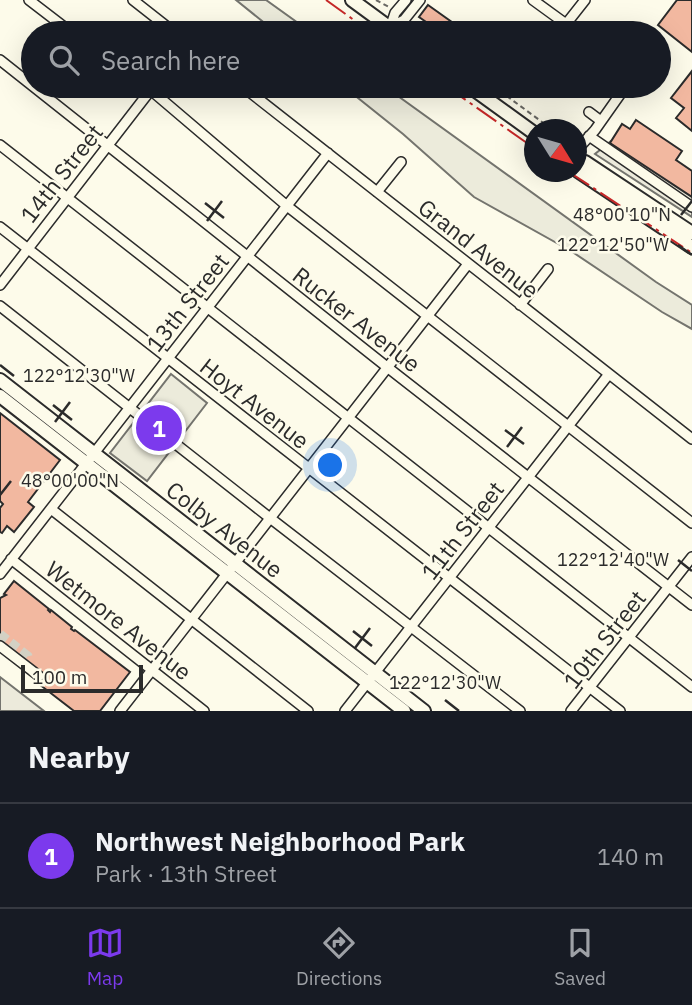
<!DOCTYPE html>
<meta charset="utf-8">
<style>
:root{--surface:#171b24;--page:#20242c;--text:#f1f3f6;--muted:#9ea1a6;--line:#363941;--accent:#7c3aed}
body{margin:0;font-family:"IBM Plex Sans",sans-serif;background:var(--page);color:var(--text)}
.compass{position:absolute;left:524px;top:119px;width:63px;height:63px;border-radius:50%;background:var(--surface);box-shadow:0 7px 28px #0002;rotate:127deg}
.scale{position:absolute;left:21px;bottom:18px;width:122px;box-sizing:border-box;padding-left:7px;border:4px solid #2b2b2b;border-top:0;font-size:19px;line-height:24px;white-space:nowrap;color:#2b2b2b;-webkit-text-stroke:5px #fdfbea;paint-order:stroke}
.you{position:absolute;left:331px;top:466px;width:24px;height:24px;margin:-18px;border:5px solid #fff;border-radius:50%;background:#1a73e8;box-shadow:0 0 0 10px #1a73e833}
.badge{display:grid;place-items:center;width:46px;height:46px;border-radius:50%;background:var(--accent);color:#fff;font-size:23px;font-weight:700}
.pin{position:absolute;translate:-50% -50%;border:4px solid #fff;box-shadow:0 2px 7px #0006}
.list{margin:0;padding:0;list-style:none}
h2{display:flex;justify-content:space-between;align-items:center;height:91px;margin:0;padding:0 28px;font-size:30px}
h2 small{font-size:23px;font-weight:400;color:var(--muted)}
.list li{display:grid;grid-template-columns:46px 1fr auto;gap:21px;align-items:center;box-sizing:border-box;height:105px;padding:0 28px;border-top:2px solid var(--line)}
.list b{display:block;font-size:26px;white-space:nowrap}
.list p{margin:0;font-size:23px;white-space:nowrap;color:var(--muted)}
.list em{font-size:23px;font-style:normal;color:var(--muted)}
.icon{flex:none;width:38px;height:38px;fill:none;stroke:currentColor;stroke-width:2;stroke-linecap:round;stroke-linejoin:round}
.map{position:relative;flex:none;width:692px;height:711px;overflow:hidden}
.search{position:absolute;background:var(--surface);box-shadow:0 7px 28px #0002;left:21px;right:21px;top:21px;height:77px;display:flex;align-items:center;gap:18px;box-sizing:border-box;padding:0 24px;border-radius:38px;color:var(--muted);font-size:26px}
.sheet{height:196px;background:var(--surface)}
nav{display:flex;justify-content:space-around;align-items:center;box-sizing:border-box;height:98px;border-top:2px solid var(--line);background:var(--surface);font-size:19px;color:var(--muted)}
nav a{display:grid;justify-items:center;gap:4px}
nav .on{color:var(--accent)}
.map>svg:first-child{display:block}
</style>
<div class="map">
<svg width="692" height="711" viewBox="0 0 692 711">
<rect width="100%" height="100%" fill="#fdfbea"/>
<path fill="#ecebdb" stroke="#74746e" stroke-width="2" d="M236,0H266L312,33H277Z
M343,86H384L656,282L692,305V329L662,312L571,251L474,197L403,134Z
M171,374L207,403L147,481L110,453Z"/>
<path fill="#eceadb" stroke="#74746e" stroke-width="2" d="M611,141L692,194V217L595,154Z
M0,677L44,711H0Z"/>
<path fill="#f2b8a0" stroke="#2b2b2b" stroke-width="2" d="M677,0H692V52L658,25Z
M428,5L456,25L450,33H442L419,17Z
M692,71V131L676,118L684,108L671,98Z
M636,120L682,151L676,160L692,171V197L610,143L622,124L630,129Z
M0,413L60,460L28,502L34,507L14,532L7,526L2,533L0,532V508L3,504L0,501Z
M14,581L49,609L48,610L50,612L51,610L72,627L71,629L74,631L75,630L130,672L100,711H74L35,681L38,678L1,651L6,645L0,640V598L6,595L4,594Z"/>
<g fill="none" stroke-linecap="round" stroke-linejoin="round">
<path stroke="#d3d1c4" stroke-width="9" stroke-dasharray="9 4.5" stroke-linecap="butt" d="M0,634L28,656L29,660L25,665"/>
<defs>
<path id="minor" d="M29,0L72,33
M133,0L175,33
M533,0L566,24
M390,28L404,20L420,0
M390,28L395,13L406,0
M559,33L585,0
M0,60L387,367L692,605
M146,86L287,206L692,523
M242,86L692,439
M589,112L601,121
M589,136L692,207
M0,145L692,687
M576,151L595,130L626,86
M377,192L401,162
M0,227L620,711
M0,285L153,87
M520,305L548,269
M0,306L270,518L520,711
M51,509L308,711
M11,559L204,711
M0,574L328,153
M0,646L39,676
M120,711L468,264
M345,711L609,374
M571,711L692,557"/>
<path id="major" d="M352,0L397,33
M469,86L534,133
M576,162H585L692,233
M576,167L578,171L692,247
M0,380L424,711
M0,396L404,711"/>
</defs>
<use href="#minor" stroke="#2b2b2b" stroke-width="12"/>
<use href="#major" stroke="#2b2b2b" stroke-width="16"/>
<path stroke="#6a6964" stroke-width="2" stroke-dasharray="5 3.5" stroke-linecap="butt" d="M376,0L389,7
M413,24L416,29L421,33
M493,86L553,130"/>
<use href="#minor" stroke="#fdfbea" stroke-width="9"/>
<use href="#major" stroke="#fdfbea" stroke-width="12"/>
<path stroke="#c62828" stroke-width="2" stroke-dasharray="24 5 3.5 5" stroke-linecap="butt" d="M326,0L372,33
M446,86L534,148
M569,172L692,253"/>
</g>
<path fill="none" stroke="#2b2b2b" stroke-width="2.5" d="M205,203L224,218M681,215L692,201M207,221L222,201M678,245L692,255M0,365L14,376M53,405L72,420M55,422L70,402M505,430L524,444M507,447L522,427M0,495L11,481M678,560L692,571M353,631L372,646M355,648L370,628M445,700L459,711"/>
<g text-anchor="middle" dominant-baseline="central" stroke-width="5" stroke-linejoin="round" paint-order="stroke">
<g font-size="23" fill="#2b2b2b" stroke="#fdfbea">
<text transform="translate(61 173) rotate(-52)">14th Street</text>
<text transform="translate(479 248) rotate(38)">Grand Avenue</text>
<text transform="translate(187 302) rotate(-52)">13th Street</text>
<text transform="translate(357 319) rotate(38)">Rucker Avenue</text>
<text transform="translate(255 403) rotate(38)">Hoyt Avenue</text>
<text transform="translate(225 529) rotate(38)">Colby Avenue</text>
<text transform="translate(462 530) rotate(-52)">11th Street</text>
<text transform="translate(119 620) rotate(38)">Wetmore Avenue</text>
<text transform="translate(604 639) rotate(-52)">10th Street</text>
</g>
</g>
<g font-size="18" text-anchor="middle" fill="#2b2b2b" stroke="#fdfbea" stroke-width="5" stroke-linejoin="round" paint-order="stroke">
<text x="622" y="221">48°00'10"N</text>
<text x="613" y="251">122°12'50"W</text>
<text x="79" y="382">122°12'30"W</text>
<text x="70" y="487">48°00'00"N</text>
<text x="613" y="566">122°12'40"W</text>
<text x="445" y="689">122°12'30"W</text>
</g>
</svg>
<svg class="compass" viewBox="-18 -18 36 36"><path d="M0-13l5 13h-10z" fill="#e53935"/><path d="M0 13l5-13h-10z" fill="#9ea1a6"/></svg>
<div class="scale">100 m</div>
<div class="you"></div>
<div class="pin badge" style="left:159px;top:428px">1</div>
<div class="search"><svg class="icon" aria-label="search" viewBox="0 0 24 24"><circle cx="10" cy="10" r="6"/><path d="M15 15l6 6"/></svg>Search here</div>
</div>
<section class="sheet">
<h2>Nearby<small></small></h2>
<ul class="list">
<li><span class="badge">1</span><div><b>Northwest Neighborhood Park</b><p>Park · 13th Street</p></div><em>140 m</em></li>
</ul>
</section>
<nav>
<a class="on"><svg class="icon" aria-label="map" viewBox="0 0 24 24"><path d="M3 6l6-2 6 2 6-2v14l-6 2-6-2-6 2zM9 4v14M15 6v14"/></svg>Map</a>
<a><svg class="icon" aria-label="directions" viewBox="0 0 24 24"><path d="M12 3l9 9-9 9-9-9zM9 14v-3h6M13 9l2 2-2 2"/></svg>Directions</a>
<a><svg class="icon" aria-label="saved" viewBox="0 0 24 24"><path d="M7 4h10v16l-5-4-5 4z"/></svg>Saved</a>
</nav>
